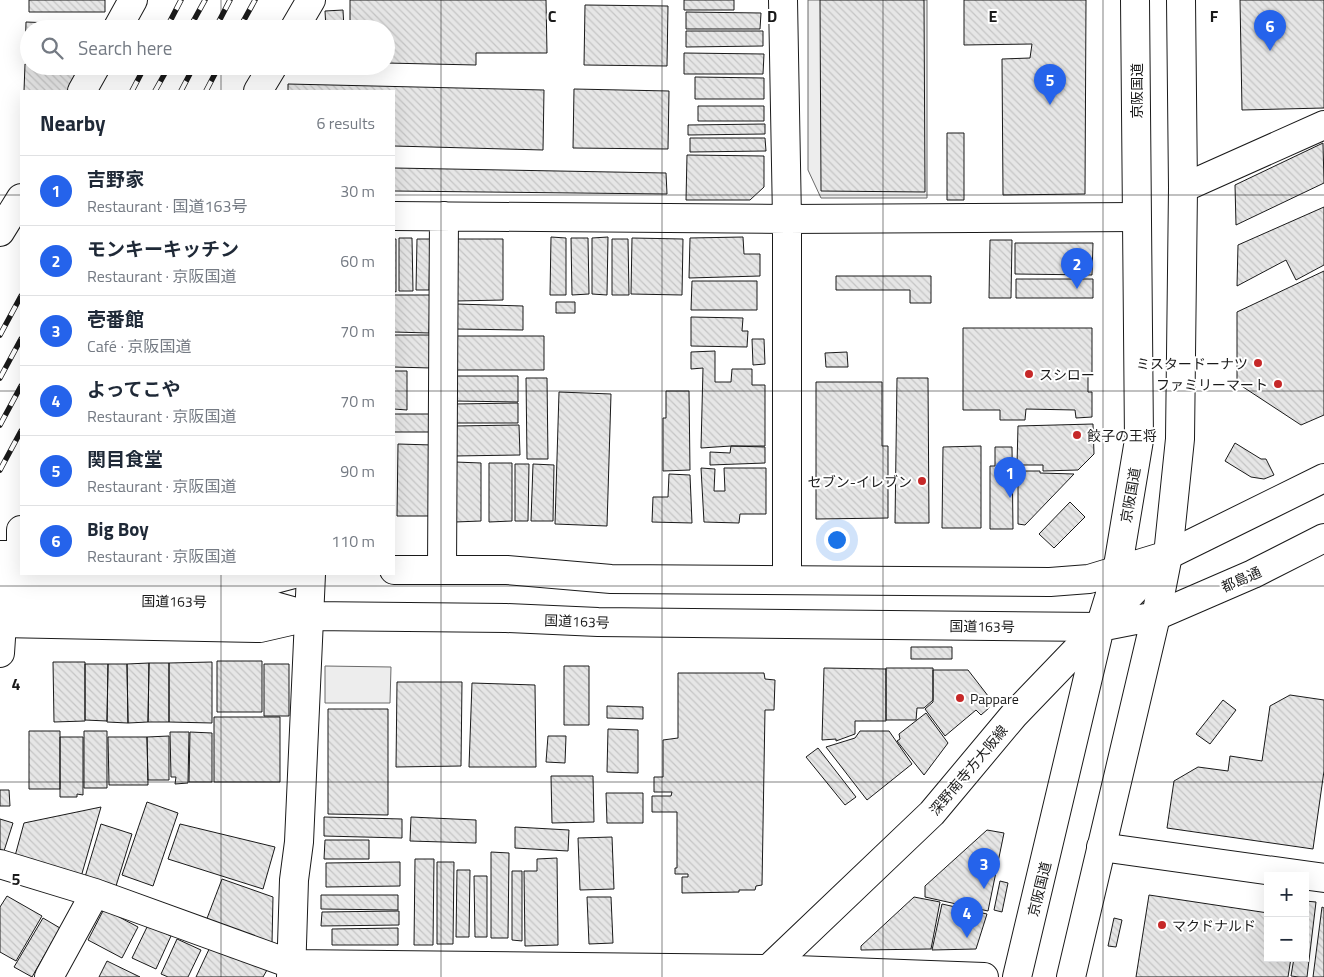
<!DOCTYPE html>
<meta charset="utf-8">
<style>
:root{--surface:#fff;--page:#f6f6f7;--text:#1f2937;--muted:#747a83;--line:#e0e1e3;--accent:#2563eb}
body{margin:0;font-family:"Titillium Web","Noto Sans JP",sans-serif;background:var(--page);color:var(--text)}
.controls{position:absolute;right:15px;bottom:15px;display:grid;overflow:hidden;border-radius:0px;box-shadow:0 5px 20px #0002}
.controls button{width:45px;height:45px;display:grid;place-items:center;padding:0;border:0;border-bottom:1px solid var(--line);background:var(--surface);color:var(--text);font:25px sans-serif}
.you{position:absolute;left:836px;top:539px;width:18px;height:18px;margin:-12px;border:4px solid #fff;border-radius:50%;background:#1a73e8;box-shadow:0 0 0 8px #1a73e833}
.badge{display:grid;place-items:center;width:32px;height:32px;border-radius:50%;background:var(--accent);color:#fff;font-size:16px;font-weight:700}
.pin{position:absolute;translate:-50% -41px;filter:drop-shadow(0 1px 2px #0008)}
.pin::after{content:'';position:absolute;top:26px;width:18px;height:15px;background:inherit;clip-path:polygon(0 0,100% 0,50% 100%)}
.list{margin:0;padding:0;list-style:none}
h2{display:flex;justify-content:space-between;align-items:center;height:65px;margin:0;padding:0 20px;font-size:21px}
h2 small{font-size:16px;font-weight:400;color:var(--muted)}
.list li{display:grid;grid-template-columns:32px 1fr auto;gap:15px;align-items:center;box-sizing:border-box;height:70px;padding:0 20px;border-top:1px solid var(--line)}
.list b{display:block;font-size:19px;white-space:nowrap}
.list p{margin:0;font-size:16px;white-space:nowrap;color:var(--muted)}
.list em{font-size:16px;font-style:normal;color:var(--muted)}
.icon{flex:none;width:28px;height:28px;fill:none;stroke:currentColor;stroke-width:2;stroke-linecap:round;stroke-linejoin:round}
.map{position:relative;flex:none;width:1324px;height:977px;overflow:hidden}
.search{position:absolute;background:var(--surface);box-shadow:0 5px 20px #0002;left:20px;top:20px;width:375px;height:55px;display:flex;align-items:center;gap:12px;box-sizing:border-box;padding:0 18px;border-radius:28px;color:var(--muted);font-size:19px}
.panel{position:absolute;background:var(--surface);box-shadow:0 5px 20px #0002;left:20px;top:90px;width:375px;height:485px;border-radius:0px}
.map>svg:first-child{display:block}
</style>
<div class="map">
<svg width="1324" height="977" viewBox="0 0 1324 977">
<defs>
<pattern id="building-back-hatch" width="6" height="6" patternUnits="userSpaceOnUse" patternTransform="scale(1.25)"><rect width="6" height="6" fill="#e6e6e6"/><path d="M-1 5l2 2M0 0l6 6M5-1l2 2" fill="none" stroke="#c5c5c5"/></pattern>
</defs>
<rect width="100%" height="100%" fill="#fff"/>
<path fill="#ededed" stroke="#6a6a6a" d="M808,0H927V198H821L808,170Z
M325,666L391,667L390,703H325Z"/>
<path fill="url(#building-back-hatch)" stroke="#1a1a1a" d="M29,0H105V12H29Z
M350,0H546L547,53H476V65L386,63V29H350Z
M684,0H734V10H684Z
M820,0H924L925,192L821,191Z
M964,0H1086L1085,194L1003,195L1002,59L1030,58L1032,44L964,45Z
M1240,0H1324V108L1242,110Z
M585,5L668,6L667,66L584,65Z
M343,10L344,29H326L325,11Z
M686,12L761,13L760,29H686Z
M26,22L105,25L103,29H29V57H25Z
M686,31H763V46L686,47Z
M684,53L764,54L763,74H684Z
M25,64H29V66H85L71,91H24Z
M695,77L764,78V99H695Z
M288,84L544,90L543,150L394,146V91H288Z
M574,89L669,91L668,149L573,148Z
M698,106H764V121H698Z
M765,124V134L688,135V125Z
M947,133H964V200H947Z
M690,138H765L766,151L690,152Z
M1323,143L1324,183L1236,225L1235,185Z
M687,155L764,156V187L750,200H686Z
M394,168L666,173L667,194L394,191Z
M1324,207V265L1296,280L1286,260L1237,286L1238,245Z
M551,237L566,238V295H550Z
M608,237L607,295L592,294V238Z
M743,237L744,254H760V276L689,278L690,238Z
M399,238H412L413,291H399Z
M571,238H588L589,294L572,295Z
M632,238L683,239L682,295L631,294Z
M394,239H396V292L394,291Z
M417,239H430L429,290H416Z
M456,239H503V300L456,301Z
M612,239H628L629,295H612Z
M990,240H1012L1011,298H989Z
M1015,243H1093L1092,275L1015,274Z
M1324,271V415L1301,425L1237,383V312Z
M836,276H931V303H910V290H836Z
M1016,279H1093V298H1016Z
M692,281H757V310H691Z
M394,295H430L429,333L394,332Z
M556,302H575V313H556Z
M456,304L523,306V330L456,329Z
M691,317L743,318L742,331H748L747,347L691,346Z
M963,328H1092V374L1088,376V392H1092V417L1076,418L1075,410L1026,409L1025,420H1000V410H963Z
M394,335H432L431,368L394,367Z
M456,336H544V370H456Z
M752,339H764L765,364L753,365Z
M715,351V382H731L732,369H752V385H765V446H731L701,448L703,368L691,369V352Z
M847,352L848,367H826L825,353Z
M394,371H407V410L394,409Z
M455,376H518V402L455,401Z
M526,378H547L548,459H527Z
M897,378H928L929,523H895Z
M816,382H882V446H888V518L816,519Z
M666,391H689L690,470L663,471V418H666Z
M559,392L611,394L607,526L555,524Z
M518,403V423H455V404Z
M394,414H433L432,432H394Z
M1093,424L1094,454L1078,470L1043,471V465H1017L1018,426Z
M519,425L520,455L454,456V426Z
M1235,443L1261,459H1266L1274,475L1264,479L1251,477L1225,461Z
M398,444L432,445L431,516H397Z
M731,446L765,447V463L710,465V452L730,453Z
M981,446V528H942L943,447Z
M995,447H1012L1013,529H990V466H995Z
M455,462L481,463V521L455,522Z
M489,463H512V521L489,522Z
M515,464H529L528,521H515Z
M533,464L554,465L553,521H531Z
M701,468L715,469L714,491H725L724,468H766V514H740L739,523L704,522Z
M1018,471H1040V473L1074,474L1025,525L1018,524Z
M669,474L690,475L692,523L652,522L653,497H668Z
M1070,502L1085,517L1054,548L1039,534Z
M911,647H952V659H911Z
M217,661H262V712H217Z
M53,662H85V721L54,722Z
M212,662V723L169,722V663Z
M149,663L148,722L128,723L127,664Z
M149,663H169V722H148Z
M85,664H108L107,721L85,720Z
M108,664H127L128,723L107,722Z
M264,664H289V716H264Z
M564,666H589V725H564Z
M824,668L886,669V721H855V734L836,741V739L822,740Z
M886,668H933V700L924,708H917L916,720H886Z
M933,670H968L992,701L988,705L989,708L981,715L976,710L945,736L925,709L933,702Z
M678,673H764L765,679L775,680L774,710H765L762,885L756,886L755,890H739V892L682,893V877H688V874H675V868H677V812H652V796H671L672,792H654V777H663V740L678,738Z
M397,682H462L461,766L396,767Z
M472,683L535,685L536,767H469Z
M1290,695L1324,700V771L1313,849L1167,828L1174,781L1198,767L1228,771L1230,756L1262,761L1270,706Z
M1223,700L1236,710L1210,744L1196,734Z
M607,706L643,707V719L607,718Z
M328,709H388V815L328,814Z
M926,713L948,743L924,775L897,741L900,739L899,734Z
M214,717H280V782H214Z
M608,729L638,730V773L607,772Z
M29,731H60V789H29Z
M84,731H107V788H84Z
M860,731H889L912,764L867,800L826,747L855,738Z
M170,732H189L188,783L175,784L176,777H171Z
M190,732L212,733V782H189Z
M169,736V780H148L147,737Z
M548,736H566L565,763L546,762Z
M60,737H83V795L77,794V797H60Z
M108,737H147L148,785H109Z
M818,748L856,797L845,805L806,757Z
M551,776H593L594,822L552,823Z
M0,790H9L10,806H0Z
M606,793H643V823H607Z
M147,802L178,813L153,886L122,875Z
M101,807L81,877L15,856L24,823Z
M324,817L402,819V838L324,836Z
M411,817L476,820V843L410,841Z
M0,819L13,823L3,854L0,853Z
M101,824L132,834L116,886L85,877Z
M180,824L275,847L263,889L168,859Z
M515,827L569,830L568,851L515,848Z
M987,830L1004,833L988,911L925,897V886Z
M612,837L614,889L580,890L578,838Z
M325,840H369V859H324Z
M491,852L509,853L508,938H491Z
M557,858L558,945L525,946L524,871H537V859Z
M415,859H434L433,945H414Z
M400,862V886L326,887V863Z
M437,862H454L453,944H437Z
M457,870H470L469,937H456Z
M512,871H522V941L512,940Z
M474,876H487V937H475Z
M222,879L273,897L272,943L206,921Z
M1000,881L1008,883L1002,912L994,910Z
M321,895H398V910L321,909Z
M1149,895L1268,913V958H1291L1288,977H1136Z
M7,896L42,916L16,961L0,952V907Z
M587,897H611L613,943L589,944Z
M914,897L940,902L931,949L861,950V946Z
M1305,901L1316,902L1307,977H1299L1291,976L1294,958H1305Z
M942,904L987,914L976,949L932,950Z
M1322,907L1324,908V977H1313Z
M104,909L138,927L122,958L88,940Z
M399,911V925L321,926L322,912Z
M43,918L60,928L32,977L14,967Z
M1114,918L1122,920L1116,947L1108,946Z
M148,925L171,936L156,969L132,958Z
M398,928V945H332V929Z
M177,939L201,950L188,977H168L161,974Z
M211,945L267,970L263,977H196Z
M107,961L140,977H99Z"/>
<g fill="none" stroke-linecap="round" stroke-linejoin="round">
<defs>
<path id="minor" d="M783,0L787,219V580
M294,29L311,0
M258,91L273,66
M1183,188L1324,125
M394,216L787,219L1136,217
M21,530V543
M442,570L444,216
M0,653L2,623
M0,864L95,893L291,964L769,969L984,977
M49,977L95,893
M291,977L294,880L299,842L311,574"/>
<path id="tertiary" d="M117,29L133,0
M82,91L96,66
M0,232L21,198
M1168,555L1324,478
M1156,616L1253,574L1324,538
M1101,847L1324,878"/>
<path id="secondary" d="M760,977L932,813L1014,715L1168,555"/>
<path id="trunk" d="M0,555H21
M394,570H507L611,579L1050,582L1089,579L1168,555
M0,579L260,583L294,574
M0,599L260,602L310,616L506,618L598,622L1100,627L1156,616
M0,623L260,628L308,617
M1017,977L1100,627L1117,572L1139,440L1135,0
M1071,977L1156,616L1168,555L1180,439L1183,188L1181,0"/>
</defs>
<use href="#minor" stroke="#1a1a1a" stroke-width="30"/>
<use href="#tertiary" stroke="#1a1a1a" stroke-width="30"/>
<use href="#secondary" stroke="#1a1a1a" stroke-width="30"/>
<use href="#trunk" stroke="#1a1a1a" stroke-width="30"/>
<use href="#minor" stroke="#fff" stroke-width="28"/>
<use href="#tertiary" stroke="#fff" stroke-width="28"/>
<use href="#secondary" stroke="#fff" stroke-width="28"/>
<use href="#trunk" stroke="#fff" stroke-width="28"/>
<defs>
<path id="rail" d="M166,29L181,0
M189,29L205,0
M215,29L230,0
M239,29L255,0
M132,91L145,66
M155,91L169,66
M181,91L194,66
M206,91L219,66
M0,335L21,296
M0,378L21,339
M0,425L21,386
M0,470L21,431"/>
</defs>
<use href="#rail" stroke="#1a1a1a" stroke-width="5.5"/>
<use href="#rail" stroke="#fff" stroke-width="4" stroke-dasharray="11" stroke-linecap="butt"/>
</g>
<path fill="none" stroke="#1a1a1a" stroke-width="1" stroke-opacity="0.55" d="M221,0V29M441,0V977M662,0V977M883,0V977M1103,0V977M221,66V91M0,195H21M394,195H1324M0,391H21M394,391H1324M221,574V977M0,586H1324M0,782H1324"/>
<g fill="#c62828" stroke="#fff" stroke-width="2">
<circle cx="1258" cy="363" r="5"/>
<circle cx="1029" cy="374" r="5"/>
<circle cx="1278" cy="384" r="5"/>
<circle cx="1077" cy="435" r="5"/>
<circle cx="922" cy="481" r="5"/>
<circle cx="960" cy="698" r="5"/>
<circle cx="1162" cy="925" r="5"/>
</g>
<g text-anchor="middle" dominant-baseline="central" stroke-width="4" stroke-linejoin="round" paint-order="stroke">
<g font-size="14" fill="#1a1a1a" stroke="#fff">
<text transform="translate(1136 91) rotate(-90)">京阪国道</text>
<text transform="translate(1130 495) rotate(-80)">京阪国道</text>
<text transform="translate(1241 579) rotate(-24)">都島通</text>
<text transform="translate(174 601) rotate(1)">国道163号</text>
<text transform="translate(577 621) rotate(2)">国道163号</text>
<text transform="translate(982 626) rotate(1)">国道163号</text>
<text transform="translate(968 770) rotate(-50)">深野南寺方大阪線</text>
<text transform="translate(1039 889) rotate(-76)">京阪国道</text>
</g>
<g font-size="14" fill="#1a1a1a" stroke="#fff" text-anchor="start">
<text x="1248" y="363" text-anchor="end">ミスタードーナツ</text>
<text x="1039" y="374">スシロー</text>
<text x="1268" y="384" text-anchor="end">ファミリーマート</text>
<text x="1087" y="435">餃子の王将</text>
<text x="912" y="481" text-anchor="end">セブン-イレブン</text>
<text x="970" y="698">Pappare</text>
<text x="1172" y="925">マクドナルド</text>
</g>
</g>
<g font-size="16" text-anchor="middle" font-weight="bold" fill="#1a1a1a" stroke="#fff" stroke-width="4" stroke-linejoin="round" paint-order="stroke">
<text x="552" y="22">C</text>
<text x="772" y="22">D</text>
<text x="993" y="22">E</text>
<text x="1214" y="22">F</text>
<text x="16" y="690">4</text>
<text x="16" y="885">5</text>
</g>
</svg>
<div class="controls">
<button>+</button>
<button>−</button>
</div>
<div class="you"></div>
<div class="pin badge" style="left:1010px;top:498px">1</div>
<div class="pin badge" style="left:1077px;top:289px">2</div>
<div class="pin badge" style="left:984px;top:889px">3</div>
<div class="pin badge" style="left:967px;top:938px">4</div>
<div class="pin badge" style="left:1050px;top:105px">5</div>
<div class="pin badge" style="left:1270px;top:51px">6</div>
<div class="search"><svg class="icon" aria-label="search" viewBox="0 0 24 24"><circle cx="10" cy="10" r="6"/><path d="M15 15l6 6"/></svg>Search here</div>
<section class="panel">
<h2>Nearby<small>6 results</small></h2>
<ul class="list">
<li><span class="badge">1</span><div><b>吉野家</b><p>Restaurant · 国道163号</p></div><em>30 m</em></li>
<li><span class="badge">2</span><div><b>モンキーキッチン</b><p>Restaurant · 京阪国道</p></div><em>60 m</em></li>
<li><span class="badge">3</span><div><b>壱番館</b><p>Café · 京阪国道</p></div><em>70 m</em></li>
<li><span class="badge">4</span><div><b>よってこや</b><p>Restaurant · 京阪国道</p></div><em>70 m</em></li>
<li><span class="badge">5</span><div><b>関目食堂</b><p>Restaurant · 京阪国道</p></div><em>90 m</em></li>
<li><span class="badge">6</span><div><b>Big Boy</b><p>Restaurant · 京阪国道</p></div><em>110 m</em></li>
</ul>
</section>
</div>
